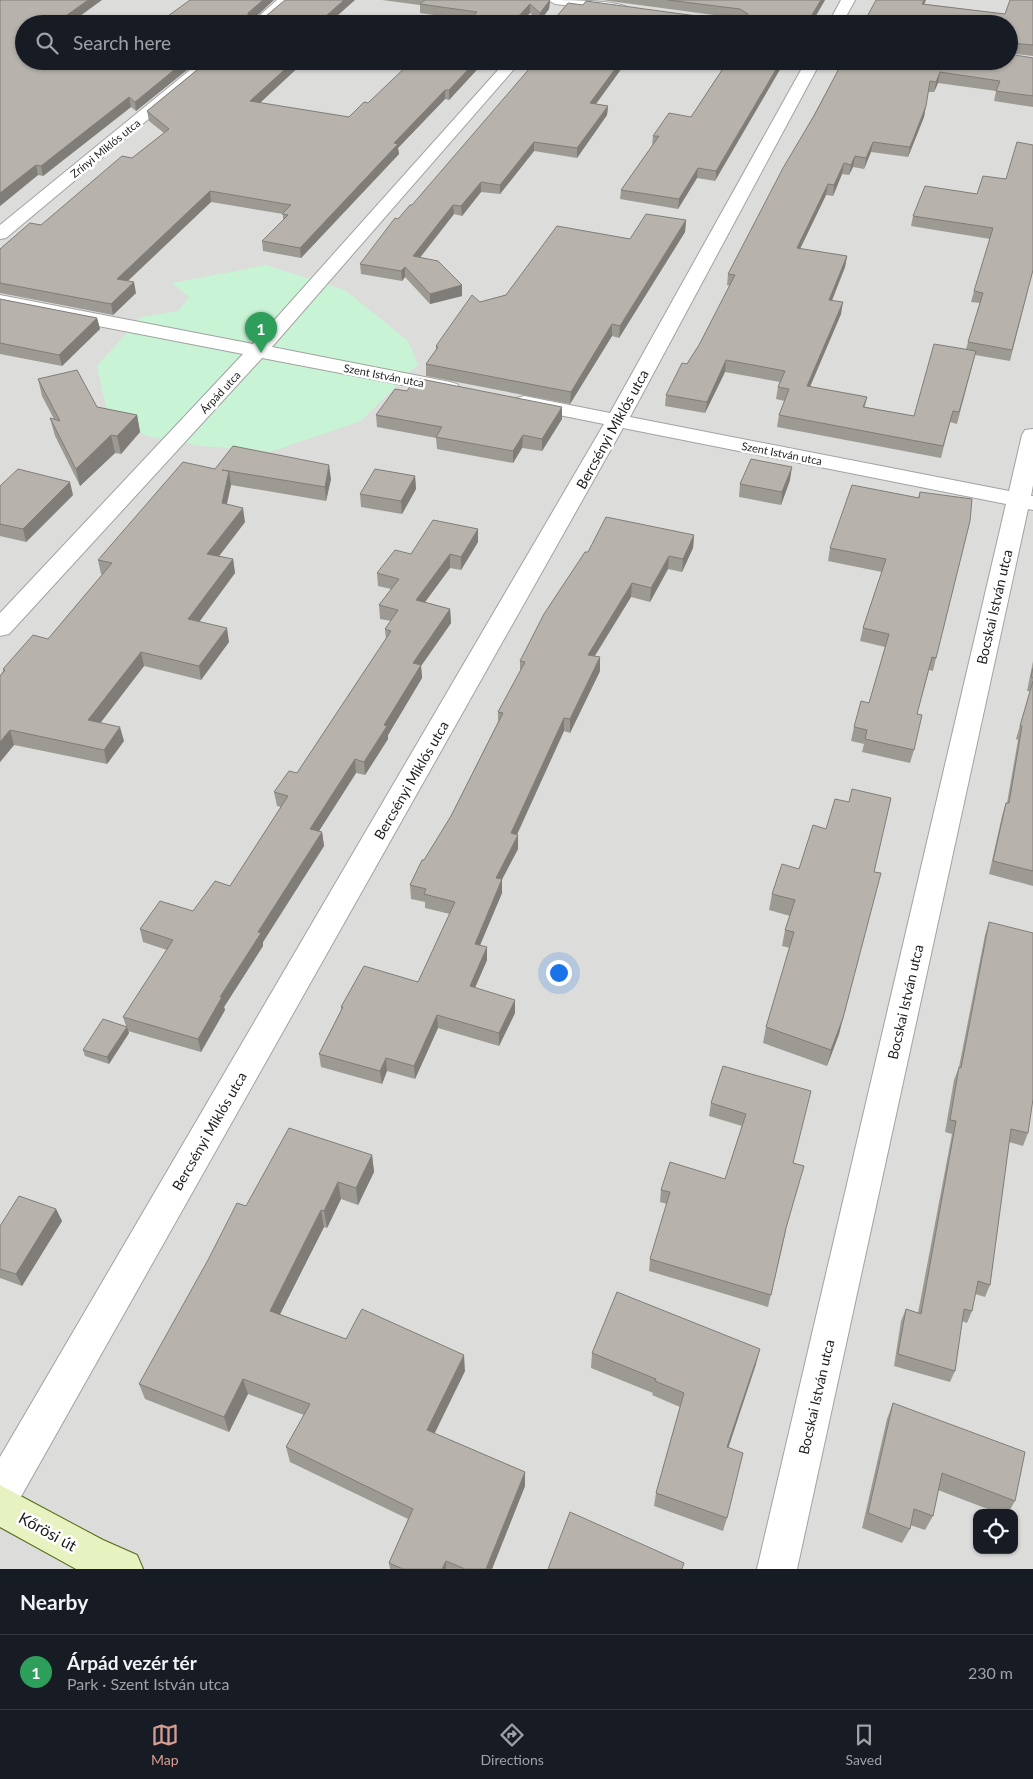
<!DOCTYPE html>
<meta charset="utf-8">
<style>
:root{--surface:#171b24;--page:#242831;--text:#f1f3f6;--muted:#9ea1a6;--line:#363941;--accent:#d69e92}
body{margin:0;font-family:Lato,sans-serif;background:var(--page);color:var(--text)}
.controls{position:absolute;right:15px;bottom:15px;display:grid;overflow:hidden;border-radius:10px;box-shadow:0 1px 4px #0004}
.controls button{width:45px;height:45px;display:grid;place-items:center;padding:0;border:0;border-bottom:1px solid var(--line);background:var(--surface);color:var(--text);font:25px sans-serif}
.you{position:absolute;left:558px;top:972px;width:18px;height:18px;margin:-12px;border:4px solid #fff;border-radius:50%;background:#1a73e8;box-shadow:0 0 0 8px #1a73e833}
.badge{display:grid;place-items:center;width:32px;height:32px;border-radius:50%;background:var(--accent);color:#fff;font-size:16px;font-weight:700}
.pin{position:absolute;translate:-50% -41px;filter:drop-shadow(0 1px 2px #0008)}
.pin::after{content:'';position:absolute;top:26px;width:18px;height:15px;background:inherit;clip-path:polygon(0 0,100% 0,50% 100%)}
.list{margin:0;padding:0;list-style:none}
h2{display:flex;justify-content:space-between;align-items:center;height:65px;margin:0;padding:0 20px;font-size:21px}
h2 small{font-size:16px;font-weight:400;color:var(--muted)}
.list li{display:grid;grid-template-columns:32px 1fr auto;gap:15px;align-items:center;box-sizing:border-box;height:75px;padding:0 20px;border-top:1px solid var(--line)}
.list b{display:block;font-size:19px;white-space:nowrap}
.list p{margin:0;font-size:16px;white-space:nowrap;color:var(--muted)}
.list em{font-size:16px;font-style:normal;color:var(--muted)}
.icon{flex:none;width:28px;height:28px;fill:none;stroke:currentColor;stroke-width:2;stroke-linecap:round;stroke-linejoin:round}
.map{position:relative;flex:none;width:1033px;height:1569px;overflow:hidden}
.search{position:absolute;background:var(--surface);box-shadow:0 1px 4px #0004;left:15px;right:15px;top:15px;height:55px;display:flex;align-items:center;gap:12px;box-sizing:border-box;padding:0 18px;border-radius:28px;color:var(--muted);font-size:19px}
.sheet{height:140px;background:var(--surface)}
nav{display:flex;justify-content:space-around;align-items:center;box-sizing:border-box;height:70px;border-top:1px solid var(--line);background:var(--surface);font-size:14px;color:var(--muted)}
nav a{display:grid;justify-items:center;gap:2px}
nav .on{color:var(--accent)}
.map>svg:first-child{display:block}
</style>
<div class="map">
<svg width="1033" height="1569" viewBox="0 0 1033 1569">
<rect width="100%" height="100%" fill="#eeede6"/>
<path fill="#dcdcdb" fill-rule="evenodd" d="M0,0H1033V1569H0ZM24,24H1009V61H24ZM977,1513H1014V1550H977Z"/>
<path fill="#c8f3d4" d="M266,265L345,290L408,341L418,364L361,421L270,452L202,446L146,436L106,407L97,366L141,317L178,311L189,297L172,283Z"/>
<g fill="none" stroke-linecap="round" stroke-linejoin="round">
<defs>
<path id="minor" d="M277,0H293L266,24H250Z
M548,0C563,0 619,0 628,8L621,12L555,4Z
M841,0H855L842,24H828Z
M201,61H218L6,238L0,239V225Z
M506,61H521L272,347L450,382L457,384L460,388L457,392L450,394L262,358L9,634L0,636V613L243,354L0,307V295L253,344Z
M806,61H821L630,417L1009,491L1022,435L1025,430L1033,429V485L1031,496H1033V510L1028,509L797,1569H757L1006,504L623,428L14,1509L0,1515V1457L604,424L524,408L517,406L513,402L517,398L524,396L610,413Z"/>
<path id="secondary" d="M0,1485L103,1540L137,1555L143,1569H76L0,1527Z"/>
</defs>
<use href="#minor" stroke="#a2a2a2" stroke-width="2"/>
<use href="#secondary" stroke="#4f6912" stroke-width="2"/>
<use href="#minor" fill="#fff" fill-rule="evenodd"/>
<use href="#secondary" fill="#e6f2c0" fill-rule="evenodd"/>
</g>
<path fill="#9d9a94" d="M382,0H550L549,9L539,22L530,13L469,20L420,13V5Z
M602,0H825L811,24H544V17L557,16L583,5L704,17H729Z
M1033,0V56L1009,53V24L924,4L1005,14Z
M72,21L198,61L136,111L131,107L43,176L38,175L0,206Z
M1033,58V107L994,101L996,91L938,83L934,92H928L924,117L908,157L871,152L864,169L853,167L849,175L842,174L833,196L826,195L800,249L847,256L845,267L832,301L841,314L810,387L867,397L865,407L914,416L966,349L980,303L971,302L974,291L990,239L911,226L913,216L977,194L1033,270L1010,361L975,355L957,424L950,422L941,458L777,427L779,415L785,401L776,399L778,387L780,382L725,372L705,413L665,406L666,395L699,345L730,286L727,285L728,274L843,61Z
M208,61H305L260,103L349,117L426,62L485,61L449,100L445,99L398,148L399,154L301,258L263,251L262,241L283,220V214L211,202L128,281L136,293L113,315L0,293V249L41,225L132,158L164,133L149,121L147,111Z
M627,61L596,104L608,106L607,115L577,158L534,151L500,194L481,192L462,216L454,214L420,258L462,285V296L430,304L405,277L402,281L361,274L360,264L398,219L412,205Z
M728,61L715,181L697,178L678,209L620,199L621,190L653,145H652L653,136L691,117Z
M686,220L685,232L619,338L612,336L570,404L426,376V364L436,350V346L480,302L506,295L630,239Z
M0,299L97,318L100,329L62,366L0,354Z
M38,379L97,407L137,415L140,432L121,454L115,453L80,486L55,436L50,418L54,419L42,396Z
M376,415L562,419L542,451L522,448L513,463L437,449L436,438L377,427Z
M215,469L331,479L326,501L231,485L227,504L245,522L219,556L233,559L235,573L199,622L229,642L201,680L144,666L100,723L124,741L107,764L14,745L0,762V676L3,671V669L48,639L103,574H101L98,560Z
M415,476L416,489L402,514L361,507L360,494Z
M790,480L781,505L739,497L740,484Z
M0,486L73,495L26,542L0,536Z
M920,492L936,658L933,671L929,670L917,714L914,750L910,763L862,752L864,744L851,741L854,727L869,703L885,647L860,641L863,628L882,572L828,561L830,548L918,498Z
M478,529V542L461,570L450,568L425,602L450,609L451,623L421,666L422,678L388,735V739L365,775L356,773L319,831L322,832L324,846L263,942V946L224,1007L225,1010L201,1052L128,1031L129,1033L109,1064L85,1056L83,1050L126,1026L123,1017L167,950L143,942L140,929L193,911L230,886L281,807L277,806L274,792L297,773L386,639L385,629L391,621L380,619L379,605L391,589L378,586L377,573L411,554Z
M694,535L693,548L682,572L668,569L650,602L631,597L595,656L600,657V671L570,733L564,731L517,835H518V849L502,879V893L480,945L487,960L475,988L515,1013L499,1046L438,1028L415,1079L387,1071L382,1084L321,1067L319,1054L341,1010V1007L418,982L450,914L425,908V902L411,899L410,885L451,816L498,722V712L520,671V661L588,552Z
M1033,661V886L989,874L1002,816L1006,803H1007L1018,740L1016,739L1030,691H1027Z
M799,869L874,872L839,1034L827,1066L763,1043L766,1027L790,948L782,946L785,930L790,916L769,910L772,894Z
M989,922L1028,1133L1023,1146L1009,1142L990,1285L985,1297L975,1294L972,1311L967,1323L962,1321L955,1371L950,1382L894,1366L901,1321L906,1309L918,1313L952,1134L945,1132L954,1080L959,1067L985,935Z
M723,1066L793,1163L785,1235L768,1307L649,1271L650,1259L667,1204L660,1202L661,1190L725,1179L742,1126L709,1116L711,1103Z
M372,1155L374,1172L358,1205L341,1199L327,1228L324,1227L280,1314L346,1339L465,1371L434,1433L525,1472V1486L492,1569H390L389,1563L408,1519L290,1462L286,1447L304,1415L248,1394L229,1432L145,1399L139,1384L246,1206Z
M56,1209L62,1221L22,1286L0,1278V1226Z
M592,1353L756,1364L728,1448L727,1518L723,1531L654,1506L656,1493L680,1407L652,1395L653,1393L591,1368Z
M893,1403L1015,1501L1008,1513H998L938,1490L933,1516L925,1530L910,1525V1529L902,1543L862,1528L887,1419Z"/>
<path fill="#807d78" d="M88,0H102L69,24L60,20Z
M263,0H274L249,23L248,13Z
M344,0H355L328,24H317Z
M550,0L549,9L539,22L540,13Z
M821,0H825L811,24H810V18Z
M924,0H926L920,14L922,4Z
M530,4V13L520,24H511Z
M185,61H198L136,111L135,102Z
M294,61H305L251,111L250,101Z
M476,61H485L449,100V90Z
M621,61H627L590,112V103Z
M781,61H785L715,181L716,171Z
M940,72L938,83L934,92L936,82Z
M445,90V99L398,148L399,154L301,258L300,248L394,143Z
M129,97L131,107L43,176L41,166Z
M608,106L607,115L577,158V148Z
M926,106L924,117L908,157L910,147Z
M534,142V151L500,194V185Z
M873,142L871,152L864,169L866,158Z
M855,156L853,167L849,175L851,165Z
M844,163L842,174L833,196L834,185Z
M36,165L38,175L0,206V193Z
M698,168L697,178L678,209L679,199Z
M481,182V192L462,216L461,206Z
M828,184L826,195L795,259L797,248Z
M210,191L211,202L119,289L117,279Z
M453,205L454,214L413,266V256Z
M686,220L685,232L619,338L620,326Z
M847,256L845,267L827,312L829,300Z
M405,267V277L402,281L401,271Z
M134,282L136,293L113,315L111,304Z
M462,285V296L430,304V294Z
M843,302L841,314L805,398L807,386Z
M97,318L100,329L62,366L59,355Z
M612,324V336L570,404L571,392Z
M726,360L725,372L705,413L707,402Z
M562,407V419L542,451V439Z
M137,415L140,432L121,454L117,436Z
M111,435L115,453L80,486L76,469Z
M523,435L522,448L513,463V451Z
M329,465L331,479L326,501L325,487Z
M792,467L790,480L781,505L782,492Z
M229,471L231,485L224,516L222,503Z
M415,476L416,489L402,514L401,501Z
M70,482L73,495L26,542L23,529Z
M243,508L245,522L210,568L207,554Z
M478,529V542L461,570V557Z
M694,535L693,548L682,572L683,559Z
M450,554V568L417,613L416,600Z
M669,556L668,569L650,602L651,588Z
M233,559L235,573L191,633L188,619Z
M632,583L631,597L587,668L588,655Z
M450,609L451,623L421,666L422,678L388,735V739L365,775L364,762L384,725L413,663Z
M227,628L229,642L201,680L199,666Z
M141,652L144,666L92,734L88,720Z
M600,657V671L570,733V719Z
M564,718V731L511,847V833Z
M120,727L124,741L107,764L104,750Z
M10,730L14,745L0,762V742Z
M355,759L356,773L312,842L310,829Z
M322,832L324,846L263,942V946L224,1007L225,1010L201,1052L198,1039L220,997L258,932Z
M518,835V849L496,891V878Z
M502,879V893L475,957V944Z
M876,890L839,1034L827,1066L831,1050Z
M487,947V960L470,999V986Z
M515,1000V1013L499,1046V1033Z
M437,1015L438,1028L415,1079L414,1066Z
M127,1027L129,1033L109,1064L107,1057Z
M386,1058L387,1071L382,1084L380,1071Z
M372,1155L374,1172L358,1205L356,1188Z
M338,1182L341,1199L327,1228L324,1211Z
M56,1209L62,1221L22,1286L16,1274Z
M321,1210L324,1227L274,1326L270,1311Z
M760,1349L756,1364L724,1461L727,1447Z
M464,1355L465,1371L429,1445L427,1430Z
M243,1379L248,1394L229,1432L224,1417Z
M525,1472V1486L492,1569H486Z
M446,1561V1569H442Z"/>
<path fill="#b7b3ac" stroke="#807d78" d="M0,0H88L60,20L87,24H24V61H185L135,102L129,97L41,166L36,165L0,193Z
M190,0H263L248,13V16H266L285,0H344L317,24H157Z
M425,0H550L540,13L530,4L511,24H466L477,12L420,4Z
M668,0H821L810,18L807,17L803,24H552L544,17L557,16L568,3L583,5L586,1L704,17L748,16V14L740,9Z
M876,0H924L922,4L1005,14L1010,0H1033V45L1010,43L1009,50V24H863Z
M1009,54L1033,58V96L996,91L1000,81L940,72L936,82L930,81L926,106L910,147L873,142L866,158L855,156L851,165L844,163L834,185L828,184L797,248L847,256L829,300L843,302L807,386L867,397L863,407L914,416L934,344L976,351L959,412L953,411L943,446L779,415L789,389L778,387L785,371L726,360L707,402L666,395L682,363L687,364L699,345L735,275L728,274L783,168L815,114L843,61H1009Z
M208,61H294L250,101L349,117L364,102L368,103L412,61L426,62L427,61H476L449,90H445L394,143L398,144L300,248L262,241L288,215L282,214L291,205L210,191L117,279L134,282L111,304L0,283V249L30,223L41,225L122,156L132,158L169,129L147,111Z
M536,61H621L590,103L608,106L577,148L534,142L500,185L481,182L461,206L453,205L413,256L438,261L462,285L430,294L405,267L401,271L360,264L395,218L398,219L410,205H412Z
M728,61H781L716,171L698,168L679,199L621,190L659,136H653L669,113L691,117Z
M1017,142L1033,145V270L1012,350L968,342L983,293L974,291L993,228L913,216L925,186L977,194L983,176L1006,179Z
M646,214L686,220L620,326L612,324L571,392L426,364L438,347L436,346L472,295L480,302L506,295L557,226L630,239Z
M0,299L97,318L59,355L0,343Z
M77,370L97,407L137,415L117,436L111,435L76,469L50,418L60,421L38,379Z
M416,378L562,407L542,439L523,435L513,451L436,437L442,427L376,415L395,389L407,391Z
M233,446L329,465L325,487L222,470L229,471L222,503L243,508L207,554L233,559L188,619L227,628L199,666L141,652L88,720L120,727L104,750L10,730L0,742V676L5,670L3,669L33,635L48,639L112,563L98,560L183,462L215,469Z
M751,459L792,467L782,492L740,484Z
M18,469L70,482L23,529L0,524V486Z
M375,469L415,476L401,501L360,494Z
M852,485L919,498L920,492L972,499L970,521L936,658L932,657L917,714L922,715L914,750L865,739L867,730L854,727L861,701L869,703L889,634L863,628L886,559L830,548Z
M606,517L694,535L683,559L669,556L651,588L632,583L588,655L600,657L570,719L564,718L511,833L518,835L496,878L502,879L475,944L487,947L470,986L515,1000L499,1033L437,1015L414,1066L386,1058L380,1071L319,1054L343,1007H341L364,966L418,982L455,902L424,894L426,889L410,885L422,860H424L451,816L503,713L498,712L525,662L520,661L544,614L585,552H588Z
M433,520L478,529L461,557L450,554L416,600L450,609L413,663L421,665L384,725L387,726L364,762L355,759L310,829L322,832L258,932L261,933L220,997H222L198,1039L123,1017L173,940L140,929L160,901L193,911L215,881L230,886L288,796L274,792L289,771L297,773L391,631L385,629L398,610L379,605L399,579L377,573L395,550L411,554Z
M1033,668V678L1031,677Z
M1033,681V871L993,861L1006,803H1009L1022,726H1020Z
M852,789L891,798L874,872L881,873L843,1018L831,1050L766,1027L794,932L785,930L795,900L772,894L782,864L799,869L813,825L826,829L835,799L849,802Z
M989,922L1033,933V1099L1028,1133L1011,1129L990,1285L978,1281L972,1311L964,1309L955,1371L898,1354L906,1309L921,1314L956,1121L950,1120L959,1067L961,1068Z
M103,1019L127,1027L107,1057L83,1050Z
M723,1066L811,1091L793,1163L804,1166L786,1228L771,1295L650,1259L670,1192L661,1190L670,1162L725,1179L746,1114L711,1103Z
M289,1128L372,1155L356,1188L338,1182L324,1211L321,1210L270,1311L346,1339L362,1309L464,1355L427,1430L525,1472L486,1569H465L446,1561L442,1569H403L389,1563L413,1509L286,1447L310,1404L243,1379L224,1417L139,1384L208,1260L237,1203L246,1206Z
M19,1196L56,1209L16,1274L0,1269V1226Z
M617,1292L760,1349L727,1447L743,1453L727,1518L656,1493L684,1393L655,1381L656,1379L592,1353Z
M893,1403L1025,1452L1015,1501L942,1473L933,1516L914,1509L910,1529L868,1513Z
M570,1512L684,1563L682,1569H548Z"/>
<g text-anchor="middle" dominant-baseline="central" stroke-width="5" stroke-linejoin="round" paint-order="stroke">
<g font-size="11" fill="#1e1e1e" stroke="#fff">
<text transform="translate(105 148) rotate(-39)">Zrínyi Miklós utca</text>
<text transform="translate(384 375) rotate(11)">Szent István utca</text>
<text transform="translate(220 392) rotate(-47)">Árpád utca</text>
<text transform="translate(782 453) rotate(11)">Szent István utca</text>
</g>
<g font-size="14" fill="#1e1e1e" stroke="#fff">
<text transform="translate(612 429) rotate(-61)">Bercsényi Miklós utca</text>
<text transform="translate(994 607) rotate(-77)">Bocskai István utca</text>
<text transform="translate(411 780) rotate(-60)">Bercsényi Miklós utca</text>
<text transform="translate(905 1002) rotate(-77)">Bocskai István utca</text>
<text transform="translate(209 1131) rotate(-60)">Bercsényi Miklós utca</text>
<text transform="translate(816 1397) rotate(-77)">Bocskai István utca</text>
</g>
<g font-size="16" fill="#1e1e1e" stroke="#fff">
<text transform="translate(48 1531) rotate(29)">Kőrösi út</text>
</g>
</g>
</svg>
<div class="controls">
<button><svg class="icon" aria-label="locate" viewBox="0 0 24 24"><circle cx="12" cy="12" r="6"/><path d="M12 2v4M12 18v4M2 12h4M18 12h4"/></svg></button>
</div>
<div class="you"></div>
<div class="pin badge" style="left:261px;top:353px;background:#2e9e5b">1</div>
<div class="search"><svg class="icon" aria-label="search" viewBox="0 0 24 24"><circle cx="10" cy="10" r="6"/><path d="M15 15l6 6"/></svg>Search here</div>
</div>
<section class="sheet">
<h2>Nearby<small></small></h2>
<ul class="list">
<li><span class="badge" style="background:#2e9e5b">1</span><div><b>Árpád vezér tér</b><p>Park · Szent István utca</p></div><em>230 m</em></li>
</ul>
</section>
<nav>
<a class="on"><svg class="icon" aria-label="map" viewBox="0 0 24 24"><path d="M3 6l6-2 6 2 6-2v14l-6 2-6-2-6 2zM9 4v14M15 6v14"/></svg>Map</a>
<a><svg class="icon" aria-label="directions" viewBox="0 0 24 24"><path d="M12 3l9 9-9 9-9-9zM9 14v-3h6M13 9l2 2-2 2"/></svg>Directions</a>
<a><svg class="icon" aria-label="saved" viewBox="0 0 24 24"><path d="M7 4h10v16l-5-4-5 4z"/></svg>Saved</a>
</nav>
